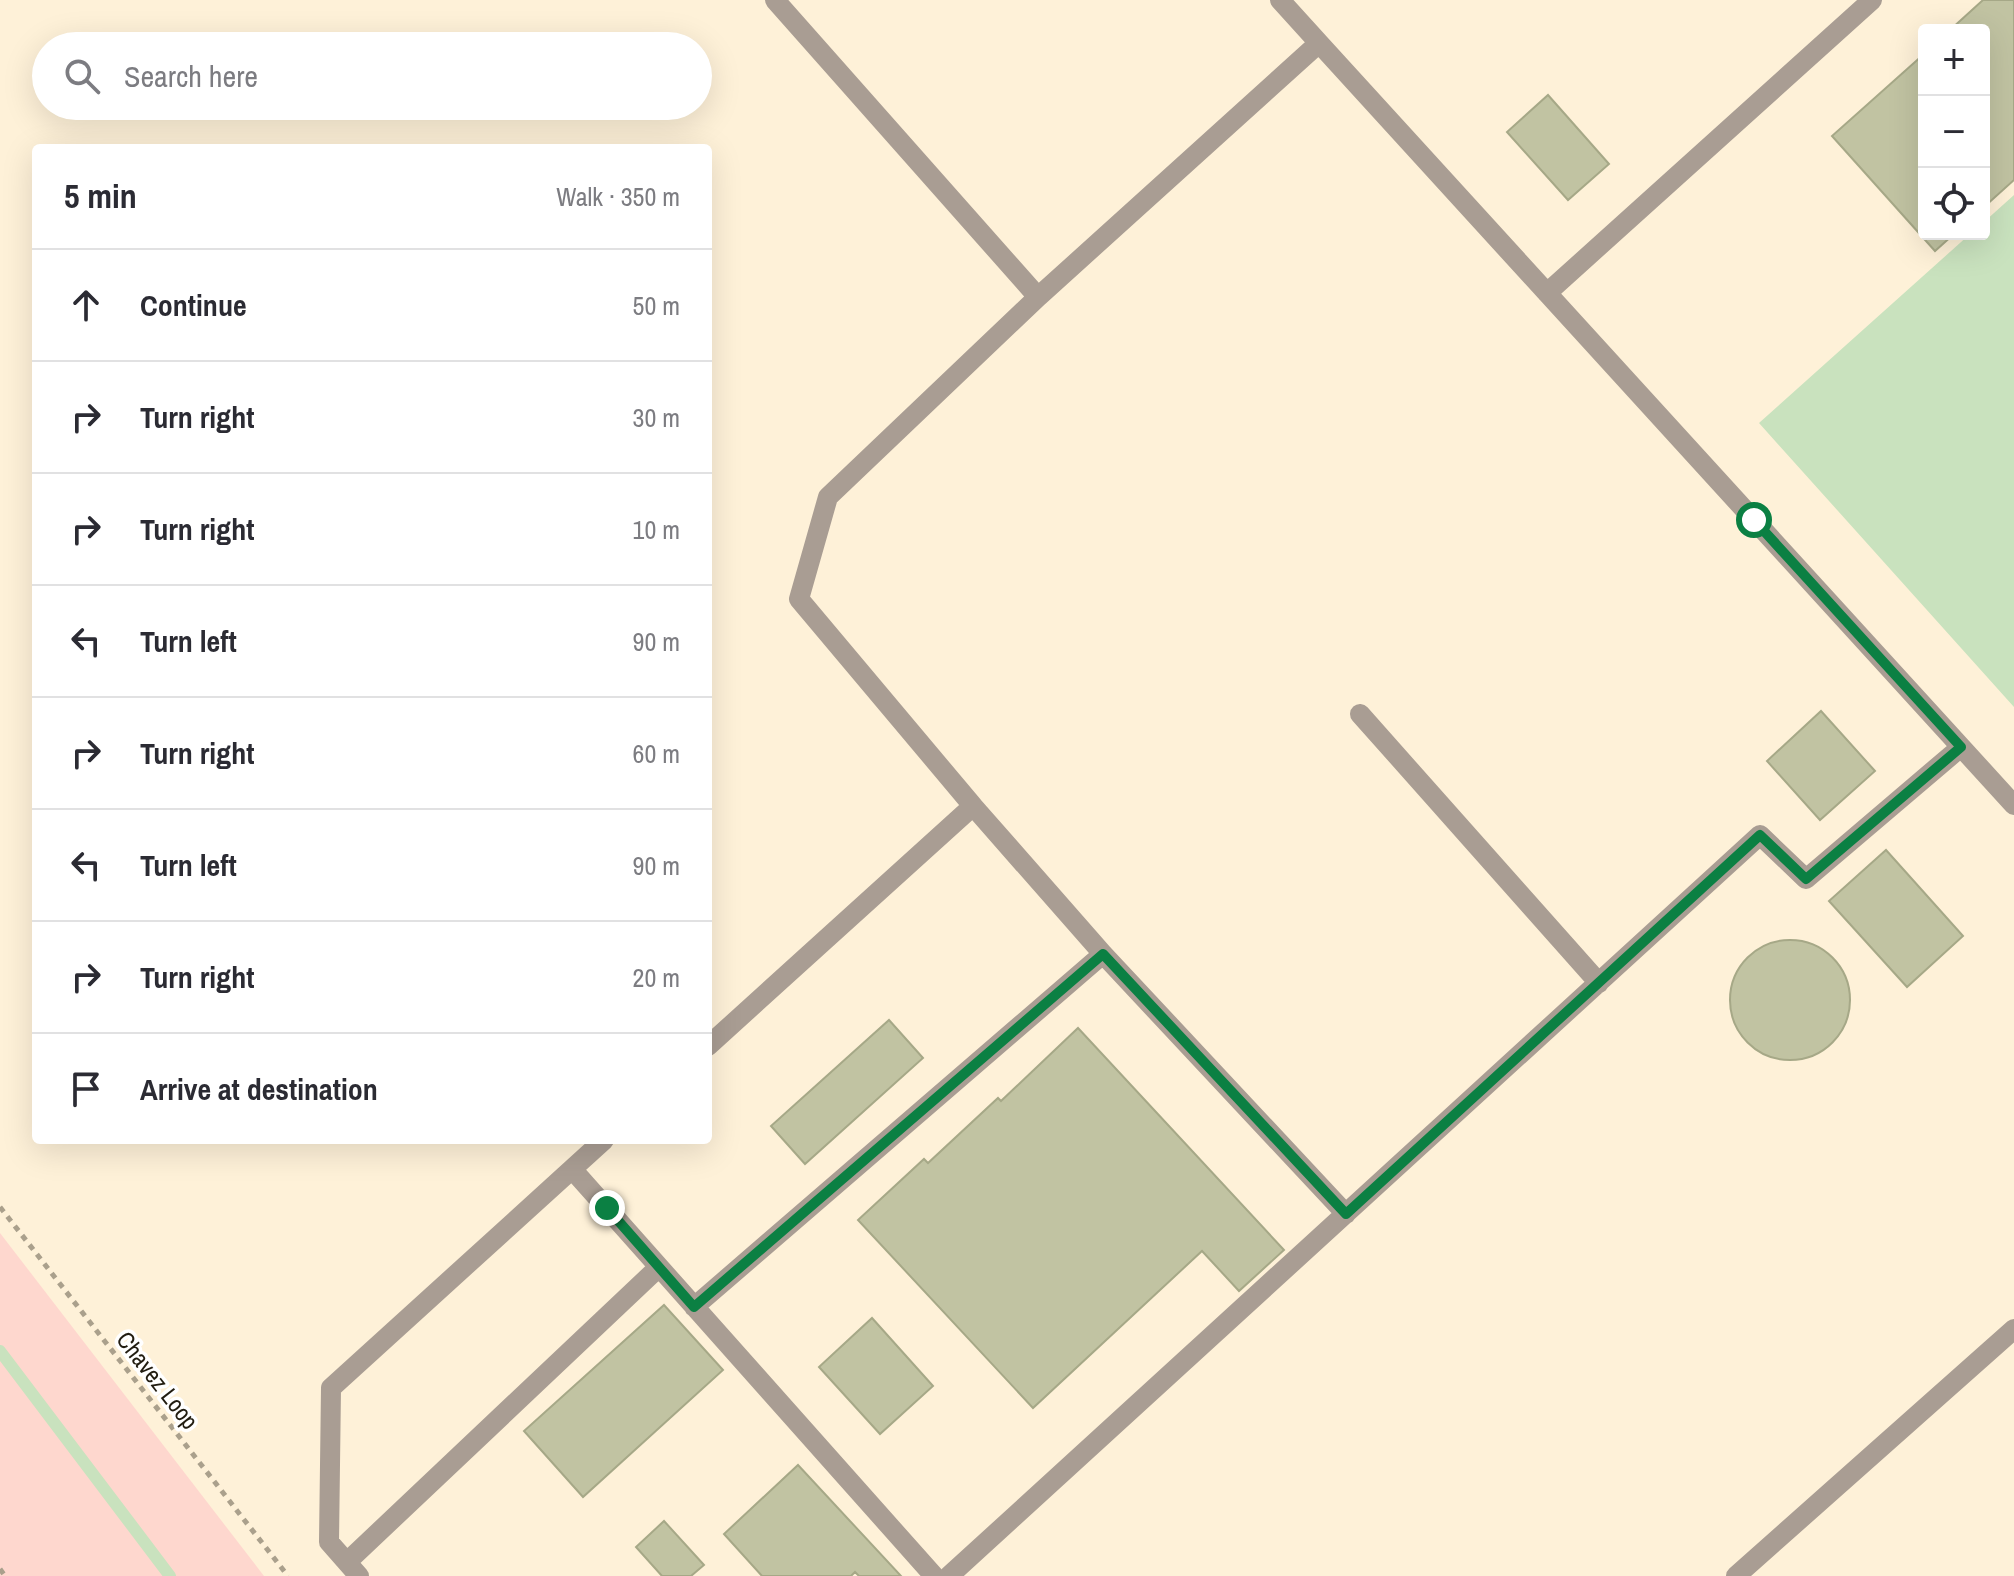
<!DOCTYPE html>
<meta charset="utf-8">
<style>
:root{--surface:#fff;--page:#f7f7f7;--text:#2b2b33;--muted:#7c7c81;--line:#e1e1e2}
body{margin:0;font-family:"Archivo Narrow",sans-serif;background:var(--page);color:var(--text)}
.controls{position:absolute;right:24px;top:24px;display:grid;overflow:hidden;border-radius:8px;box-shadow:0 8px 32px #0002}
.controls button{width:72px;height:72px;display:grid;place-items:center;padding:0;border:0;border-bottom:2px solid var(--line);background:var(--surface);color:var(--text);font:40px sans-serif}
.stop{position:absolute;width:24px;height:24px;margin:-18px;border:6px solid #0b8043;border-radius:50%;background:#fff}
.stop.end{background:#0b8043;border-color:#fff;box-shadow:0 2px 8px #0008}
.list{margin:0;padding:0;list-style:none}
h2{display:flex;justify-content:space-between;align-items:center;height:104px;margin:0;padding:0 32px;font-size:34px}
h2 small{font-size:26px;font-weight:400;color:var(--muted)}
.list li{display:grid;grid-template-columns:52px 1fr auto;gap:24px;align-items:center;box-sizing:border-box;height:112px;padding:0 32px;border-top:2px solid var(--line)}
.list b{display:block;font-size:30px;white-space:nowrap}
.list em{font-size:26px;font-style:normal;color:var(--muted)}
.icon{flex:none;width:44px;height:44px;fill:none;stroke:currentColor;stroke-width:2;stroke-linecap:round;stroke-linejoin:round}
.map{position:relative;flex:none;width:2014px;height:1576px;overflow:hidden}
.search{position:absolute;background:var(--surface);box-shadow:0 8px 32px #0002;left:32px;top:32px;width:680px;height:88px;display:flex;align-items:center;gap:20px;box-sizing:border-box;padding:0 28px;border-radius:44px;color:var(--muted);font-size:30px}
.panel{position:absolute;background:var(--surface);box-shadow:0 8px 32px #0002;left:32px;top:144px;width:680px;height:1000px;border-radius:8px}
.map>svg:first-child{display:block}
</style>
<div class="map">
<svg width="2014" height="1576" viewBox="0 0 2014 1576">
<rect width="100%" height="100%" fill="#fef1d8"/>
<path fill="#fed7ce" d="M0,1233L264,1576H0Z"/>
<path fill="#c9e2be" d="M2014,195V707L1759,423L1970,234H1984V222Z"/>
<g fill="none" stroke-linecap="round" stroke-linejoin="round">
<path stroke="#c9e2be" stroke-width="12" d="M0,1351L170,1576"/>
</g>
<path fill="#c1c3a2" stroke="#a6a887" stroke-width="2" d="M1983,0H2014V180L1984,207V30H1950Z
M1924,54V234H1954L1935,251L1832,136Z
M1548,95L1609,164L1568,200L1507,132Z
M1821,711L1875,771L1820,820L1767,761Z
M1886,850L1963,936L1907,987L1829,901Z
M1730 1000a60 60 0 1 1 120 0a60 60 0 1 1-120 0Z
M889,1020L923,1058L805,1164L771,1126Z
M1078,1028L1284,1250L1239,1291L1202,1251L1033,1408L858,1220L924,1159L928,1163L998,1098L1001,1101Z
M664,1305L723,1370L583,1497L524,1431Z
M872,1318L933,1386L880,1434L819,1367Z
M798,1465L901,1576H859L855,1572L851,1576H762L724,1534Z
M664,1521L704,1565L691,1576H662L636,1547Z"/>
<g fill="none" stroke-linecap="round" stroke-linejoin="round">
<path stroke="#aaa08c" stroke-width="5" stroke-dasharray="6 6" stroke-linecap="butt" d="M0,1207L288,1576
M0,1569L5,1576"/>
<path stroke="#a99d93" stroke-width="20" d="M775,0L1038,297
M1280,0L1319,43
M1547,293L1872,0
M1360,714L1599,983
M973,806L1103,954L1346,1214
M708,1046L973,806L799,599L828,497L1038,297L1319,43L2014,805
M572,1169L934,1576
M694,1307L1103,954
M347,1562L659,1267
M359,1576L329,1542L331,1388L604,1140
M949,1576L1760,835L1806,879L1961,747
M1736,1576L2014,1329"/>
</g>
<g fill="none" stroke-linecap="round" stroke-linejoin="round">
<path stroke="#0b8043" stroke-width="10" d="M607,1208L694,1307L1103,954L1346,1214L1760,835L1806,879L1961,747L1754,520"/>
</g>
<g text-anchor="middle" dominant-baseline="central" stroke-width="7" stroke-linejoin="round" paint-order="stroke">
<g font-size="24" fill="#211c10" stroke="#fff">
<text transform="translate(158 1380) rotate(52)">Chavez Loop</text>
</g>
</g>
</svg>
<div class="controls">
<button>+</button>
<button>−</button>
<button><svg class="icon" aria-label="locate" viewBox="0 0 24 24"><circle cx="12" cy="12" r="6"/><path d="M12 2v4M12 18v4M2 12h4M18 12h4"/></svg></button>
</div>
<div class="stop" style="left:1754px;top:520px"></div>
<div class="stop end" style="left:607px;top:1208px"></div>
<div class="search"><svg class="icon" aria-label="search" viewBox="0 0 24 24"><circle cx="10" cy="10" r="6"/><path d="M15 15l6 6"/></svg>Search here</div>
<section class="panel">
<h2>5 min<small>Walk · 350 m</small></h2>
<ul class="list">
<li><svg class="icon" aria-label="ahead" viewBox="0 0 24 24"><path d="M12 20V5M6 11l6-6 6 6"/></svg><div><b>Continue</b></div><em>50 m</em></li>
<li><svg class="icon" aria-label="right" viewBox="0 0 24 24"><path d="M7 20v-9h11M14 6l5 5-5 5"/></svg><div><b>Turn right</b></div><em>30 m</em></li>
<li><svg class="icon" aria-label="right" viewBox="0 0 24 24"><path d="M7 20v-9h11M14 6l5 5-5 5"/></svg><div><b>Turn right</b></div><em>10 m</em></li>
<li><svg class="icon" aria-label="left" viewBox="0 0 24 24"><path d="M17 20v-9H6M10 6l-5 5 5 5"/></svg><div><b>Turn left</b></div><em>90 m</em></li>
<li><svg class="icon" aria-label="right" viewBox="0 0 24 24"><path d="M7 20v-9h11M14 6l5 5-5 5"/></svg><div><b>Turn right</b></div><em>60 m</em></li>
<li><svg class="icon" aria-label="left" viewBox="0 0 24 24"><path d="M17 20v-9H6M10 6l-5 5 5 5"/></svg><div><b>Turn left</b></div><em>90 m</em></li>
<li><svg class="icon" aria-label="right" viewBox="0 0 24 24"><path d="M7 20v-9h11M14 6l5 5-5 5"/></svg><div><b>Turn right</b></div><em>20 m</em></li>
<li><svg class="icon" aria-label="arrive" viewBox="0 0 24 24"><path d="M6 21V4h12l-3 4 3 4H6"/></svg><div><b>Arrive at destination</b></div></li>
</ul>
</section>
</div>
